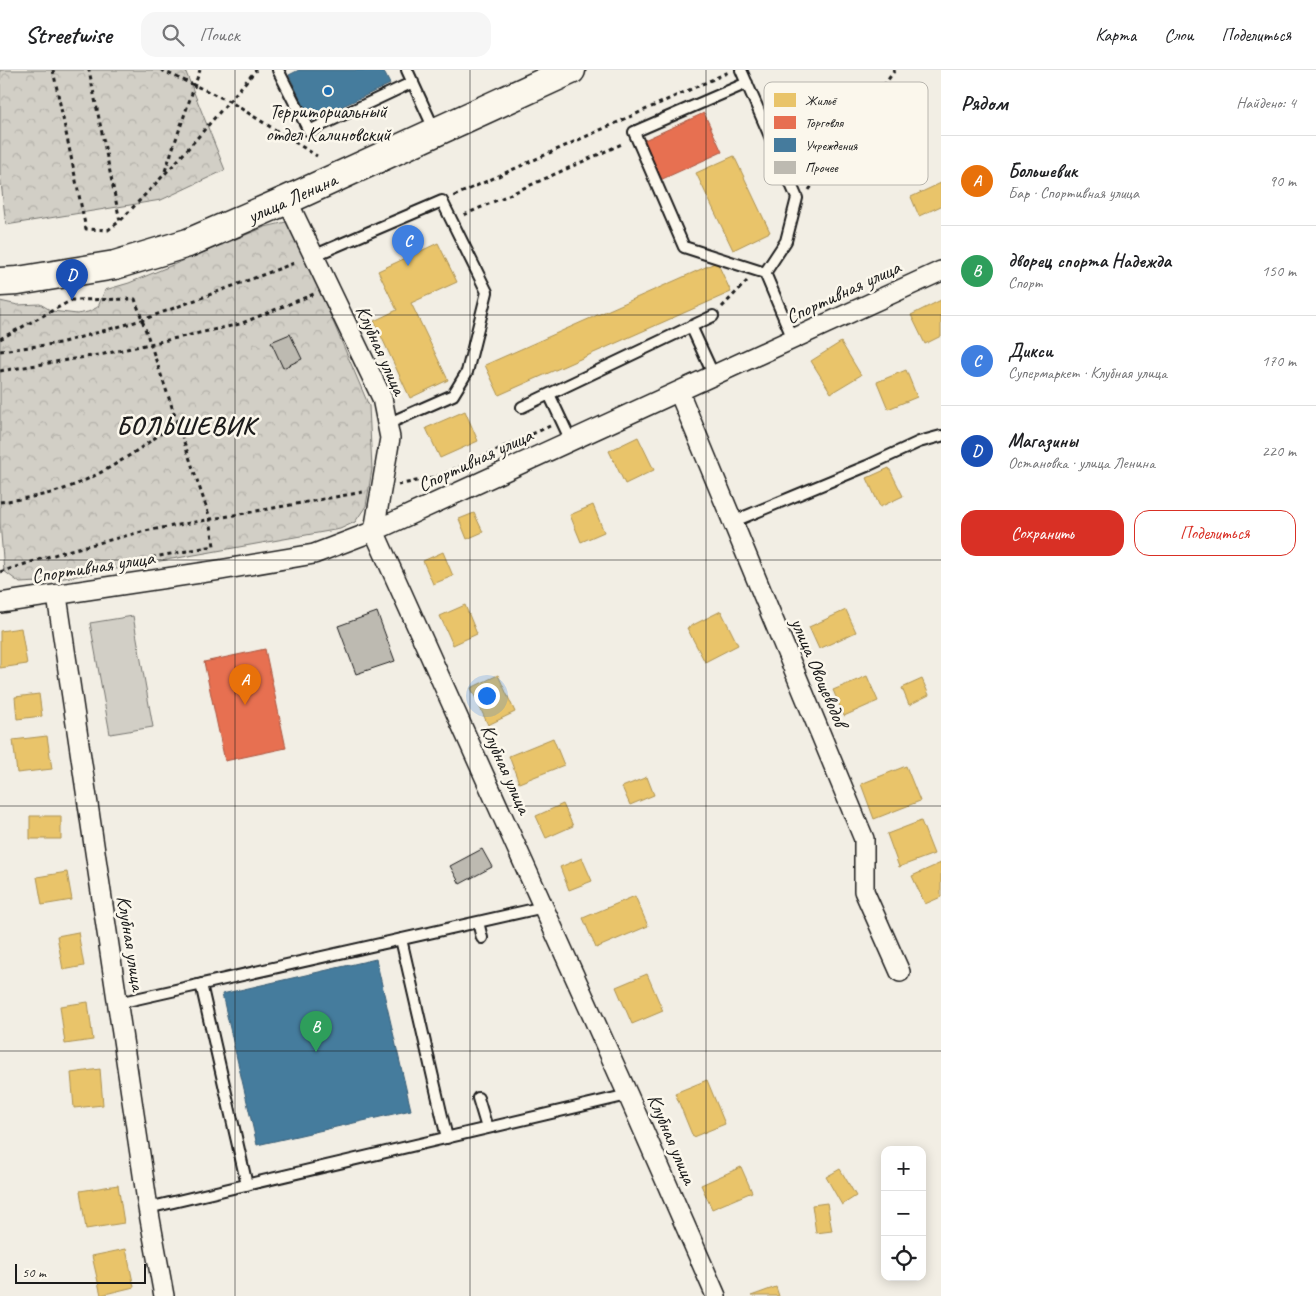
<!DOCTYPE html>
<html lang="ru">
<meta charset="utf-8">
<style>
:root{--surface:#fff;--page:#f6f6f6;--text:#202124;--muted:#757577;--line:#e0e0e0;--accent:#d93025}
body{margin:0;font-family:Caveat,sans-serif;background:var(--page);color:var(--text)}
.controls{position:absolute;right:15px;bottom:15px;display:grid;overflow:hidden;border-radius:10px;box-shadow:0 2px 12px #0003}
.controls button{width:45px;height:45px;display:grid;place-items:center;padding:0;border:0;border-bottom:1px solid var(--line);background:var(--surface);color:var(--text);font:25px sans-serif}
.scale{position:absolute;left:15px;bottom:12px;width:131px;box-sizing:border-box;padding-left:5px;border:2px solid #1c1c1c;border-top:0;font-size:14px;line-height:18px;white-space:nowrap;color:#1c1c1c;-webkit-text-stroke:4px #fbf7ec;paint-order:stroke}
.you{position:absolute;left:486px;top:625px;width:18px;height:18px;margin:-12px;border:4px solid #fff;border-radius:50%;background:#1a73e8;box-shadow:0 0 0 8px #1a73e833}
.badge{display:grid;place-items:center;width:32px;height:32px;border-radius:50%;background:var(--accent);color:#fff;font-size:16px;font-weight:700}
.pin{position:absolute;translate:-50% -41px;filter:drop-shadow(0 1px 2px #0008)}
.pin::after{content:'';position:absolute;top:26px;width:18px;height:15px;background:inherit;clip-path:polygon(0 0,100% 0,50% 100%)}
.list{margin:0;padding:0;list-style:none}
h2{display:flex;justify-content:space-between;align-items:center;height:65px;margin:0;padding:0 20px;font-size:21px}
h2 small{font-size:16px;font-weight:400;color:var(--muted)}
.list li{display:grid;grid-template-columns:32px 1fr auto;gap:15px;align-items:center;box-sizing:border-box;height:90px;padding:0 20px;border-top:1px solid var(--line)}
.list b{display:block;font-size:19px;white-space:nowrap}
.list p{margin:0;font-size:16px;white-space:nowrap;color:var(--muted)}
.list em{font-size:16px;font-style:normal;color:var(--muted)}
.actions{display:flex;gap:10px;padding:15px 20px}
.actions a{flex:1;padding:11px 0;border:1px solid var(--accent);border-radius:15px;text-align:center;font-size:18px;color:var(--accent)}
.actions .main{background:var(--accent);color:#fff}
.icon{flex:none;width:28px;height:28px;fill:none;stroke:currentColor;stroke-width:2;stroke-linecap:round;stroke-linejoin:round}
.map{position:relative;flex:none;width:941px;height:1226px;overflow:hidden}
header{display:flex;align-items:center;gap:30px;box-sizing:border-box;height:70px;padding:0 25px;background:var(--surface);border-bottom:1px solid var(--line)}
header strong{font-size:24px}
nav{display:flex;gap:28px;margin-inline-start:auto;font-size:18px}
.search{width:350px;height:45px;background:var(--page);display:flex;align-items:center;gap:12px;box-sizing:border-box;padding:0 18px;border-radius:15px;color:var(--muted);font-size:19px}
main{display:flex}
aside{flex:1;background:var(--surface)}
.map>svg:first-child{display:block}
</style>
<header>
<strong>Streetwise</strong>
<div class="search"><svg class="icon" aria-label="search" viewBox="0 0 24 24"><circle cx="10" cy="10" r="6"/><path d="M15 15l6 6"/></svg>Поиск</div>
<nav><a>Карта</a><a>Слои</a><a>Поделиться</a></nav>
</header>
<main>
<div class="map">
<svg width="941" height="1226" viewBox="0 0 941 1226">
<defs>
<pattern id="forest-crowns" width="20" height="18" patternUnits="userSpaceOnUse" patternTransform="scale(1.25)"><rect width="20" height="18" fill="#d2cfc6"/><path d="M2 6a3 3 0 1 1 6 0M12 15a3 3 0 1 1 6 0" fill="none" stroke="#b4b1aa"/></pattern>
</defs>
<rect width="100%" height="100%" fill="#f2eee4"/>
<filter id="ink" filterUnits="userSpaceOnUse"><feTurbulence type="fractalNoise" baseFrequency=".02" numOctaves="2"/><feDisplacementMap in="SourceGraphic" scale="10" xChannelSelector="R" yChannelSelector="G"/><feConvolveMatrix kernelMatrix="1 2 1 2 8 2 1 2 1" color-interpolation-filters="sRGB"/></filter>
<g filter="url(#ink)">
<path fill="#d2cfc6" stroke="#777671" d="M133,546L153,657L110,664L90,553Z"/>
<path fill="url(#forest-crowns)" stroke="#777671" d="M0,0H185L225,100L161,130L6,155L0,104Z
M286,152L291,153L369,336L372,399L366,436L355,452L340,459L71,507L39,512L20,513L4,501L0,452V231L18,235L40,234L52,241L77,244L88,242L98,237L105,220L129,213L265,157Z"/>
<path fill="#e9c46a" stroke="#ac9253" d="M734,86L770,162L733,180L696,103Z
M941,113V136L919,146L911,127Z
M438,173L457,212L411,233L448,310L410,328L374,251L397,240L378,201Z
M717,192L731,222L499,325L485,295Z
M941,230V266L925,274L911,245Z
M841,272L861,305L831,323L811,291Z
M906,300L917,327L888,339L877,312Z
M465,341L478,371L440,388L426,358Z
M638,367L654,400L625,414L609,381Z
M889,398L903,426L880,437L867,408Z
M593,435L604,462L581,472L570,445Z
M474,443L483,462L467,469L459,449Z
M443,482L453,506L433,514L423,491Z
M465,535L477,564L453,575L440,546Z
M846,540L856,562L819,579L809,557Z
M721,541L738,575L705,592L687,558Z
M21,558L27,594L0,598V561Z
M498,605L515,642L488,655L471,618Z
M867,606L878,631L844,646L833,620Z
M922,609L929,625L909,635L902,618Z
M39,624L42,646L17,649L15,627Z
M47,666L52,699L17,703L13,670Z
M553,668L564,695L519,713L509,686Z
M906,696L920,731L874,749L861,714Z
M647,707L654,725L630,735L622,717Z
M563,734L573,756L546,768L536,746Z
M30,746H61V769H30Z
M921,751L934,784L899,797L887,764Z
M582,788L592,811L569,820L560,797Z
M941,793V827L925,834L912,806Z
M67,802L72,830L42,835L37,807Z
M635,826L648,856L596,878L583,848Z
M78,862L84,896L63,900L57,866Z
M647,904L663,941L632,954L616,917Z
M88,932L93,970L65,974L60,936Z
M100,999L103,1035L74,1038L71,1003Z
M707,1010L725,1054L693,1067L675,1023Z
M741,1097L752,1122L712,1139L701,1115Z
M840,1099L856,1126L842,1135L826,1107Z
M118,1115L124,1153L86,1159L80,1121Z
M827,1133L832,1161L816,1163L812,1135Z
M126,1179L134,1217L101,1225L92,1186Z
M776,1217L779,1226H751Z"/>
<path fill="#e76f51" stroke="#aa5641" d="M704,43L722,82L658,111L640,72Z
M265,579L286,678L225,691L204,592Z"/>
<path fill="#457b9d" stroke="#395e76" d="M299,0H383L390,14L311,51L289,5Z
M376,889L411,1040L257,1075L222,924Z"/>
<path fill="#bdbab1" stroke="#1c1c1c" d="M290,264L302,289L283,298L271,272Z
M377,542L395,591L356,604L338,556Z
M482,779L492,797L460,814L450,796Z"/>
<g fill="none" stroke-linecap="round" stroke-linejoin="round">
<defs>
<path id="service" d="M278,0L309,61L413,12
M407,0L435,61
M741,0L797,128L786,171L765,203L793,269
M747,13L634,62L684,177L765,203
M313,186L442,131L487,222L467,302L453,325L387,354
M691,256L714,306
M549,324L571,371
M522,337L713,246
M732,452L867,396L919,372L941,366
M478,852L482,868
M401,869L447,1068
M201,914L247,1115
M118,933L544,837
M478,1028L487,1058
M148,1138L628,1025"/>
<path id="minor" d="M287,130L382,328L390,368L374,461L628,1025L716,1226
M679,322L864,769V821L900,902
M57,526L148,1138L164,1226
M0,533L220,500L314,484L374,461L941,201"/>
<g id="primary">
<path id="s1" d="M0,212L18,211L115,195L188,173L287,130L571,0"/>
</g>
</defs>
<use href="#service" stroke="#1c1c1c" stroke-width="14"/>
<use href="#minor" stroke="#1c1c1c" stroke-width="22"/>
<use href="#primary" stroke="#1c1c1c" stroke-width="31"/>
<path stroke="#1c1c1c" stroke-width="3" stroke-dasharray="4 4" stroke-linecap="butt" d="M53,0L86,159L108,160L120,151L89,0
M161,0L229,31L317,86
M165,101L200,0
M809,120L895,0
M454,126L729,2
M464,145L624,73
M121,150L179,89L256,0
M722,237L747,211
M0,269L72,230L135,229L210,448L214,476L149,488L150,493
M0,281L60,273L142,250L297,192
M0,301L104,284L240,254L314,224
M398,415L439,406L550,356
M0,432C21,429 44,426 64,419C106,404 141,378 177,352
M0,502L63,482L145,461L363,422"/>
<use href="#service" stroke="#fbf7ec" stroke-width="10"/>
<use href="#minor" stroke="#fbf7ec" stroke-width="19"/>
<use href="#primary" stroke="#fbf7ec" stroke-width="28"/>
</g>
</g>
<path fill="none" stroke="#1c1c1c" stroke-width="1" stroke-opacity="0.55" d="M235,0V1226M470,0V1226M706,0V1226M0,245H941M0,490H941M0,736H941M0,981H941"/>
<circle fill="#1f6fb2" stroke="#fbf7ec" stroke-width="2" cx="328" cy="21" r="5"/>
<g text-anchor="middle" dominant-baseline="central" stroke-width="5" stroke-linejoin="round" paint-order="stroke">
<g font-size="20" fill="#1c1c1c" stroke="#fbf7ec">
<text x="328" y="41">Территориальный<tspan x="328" dy="23">отдел Калиновский</tspan></text>
</g>
<g font-size="20" fill="#1c1c1c" stroke="#fbf7ec">
<text stroke="none"><textPath href="#s1" startOffset="306">улица Ленина</textPath></text>
<text transform="translate(843 222) rotate(-25)">Спортивная улица</text>
<text transform="translate(381 280) rotate(66)">Клубная улица</text>
<text transform="translate(475 390) rotate(-25)">Спортивная улица</text>
<text transform="translate(93 497) rotate(-9)">Спортивная улица</text>
<text transform="translate(819 602) rotate(67)">улица Овощеводов</text>
<text transform="translate(506 699) rotate(66)">Клубная улица</text>
<text transform="translate(131 873) rotate(81)">Клубная улица</text>
<text transform="translate(672 1069) rotate(67)">Клубная улица</text>
</g>
<g font-size="25" font-weight="bold" letter-spacing="1" fill="#1c1c1c" stroke="#fbf7ec">
<text x="186" y="356">БОЛЬШЕВИК</text>
</g>
</g>
<rect x="764" y="12" width="164" height="103" rx="8" fill="#fbf7ec" stroke="#b8b5ae" stroke-width="1"/>
<rect x="774" y="23" width="22" height="14" fill="#e9c46a"/>
<rect x="774" y="46" width="22" height="13" fill="#e76f51"/>
<rect x="774" y="68" width="22" height="14" fill="#457b9d"/>
<rect x="774" y="91" width="22" height="13" fill="#bdbab1"/>
<g font-size="14" fill="#1c1c1c">
<text x="805" y="35">Жильё</text>
<text x="805" y="57">Торговля</text>
<text x="805" y="80">Учреждения</text>
<text x="805" y="102">Прочее</text>
</g>
</svg>
<div class="controls">
<button>+</button>
<button>−</button>
<button><svg class="icon" aria-label="locate" viewBox="0 0 24 24"><circle cx="12" cy="12" r="6"/><path d="M12 2v4M12 18v4M2 12h4M18 12h4"/></svg></button>
</div>
<div class="scale">50 m</div>
<div class="you"></div>
<div class="pin badge" style="left:245px;top:635px;background:#e8710a">A</div>
<div class="pin badge" style="left:316px;top:982px;background:#2e9e5b">B</div>
<div class="pin badge" style="left:408px;top:196px;background:#3f7fe0">C</div>
<div class="pin badge" style="left:72px;top:230px;background:#1a4fb4">D</div>
</div>
<aside>
<h2>Рядом<small>Найдено: 4</small></h2>
<ul class="list">
<li><span class="badge" style="background:#e8710a">A</span><div><b>Большевик</b><p>Бар · Спортивная улица</p></div><em>90 m</em></li>
<li><span class="badge" style="background:#2e9e5b">B</span><div><b>дворец спорта Надежда</b><p>Спорт</p></div><em>150 m</em></li>
<li><span class="badge" style="background:#3f7fe0">C</span><div><b>Дикси</b><p>Супермаркет · Клубная улица</p></div><em>170 m</em></li>
<li><span class="badge" style="background:#1a4fb4">D</span><div><b>Магазины</b><p>Остановка · улица Ленина</p></div><em>220 m</em></li>
</ul>
<div class="actions"><a class="main">Сохранить</a><a>Поделиться</a></div>
</aside>
</main>
